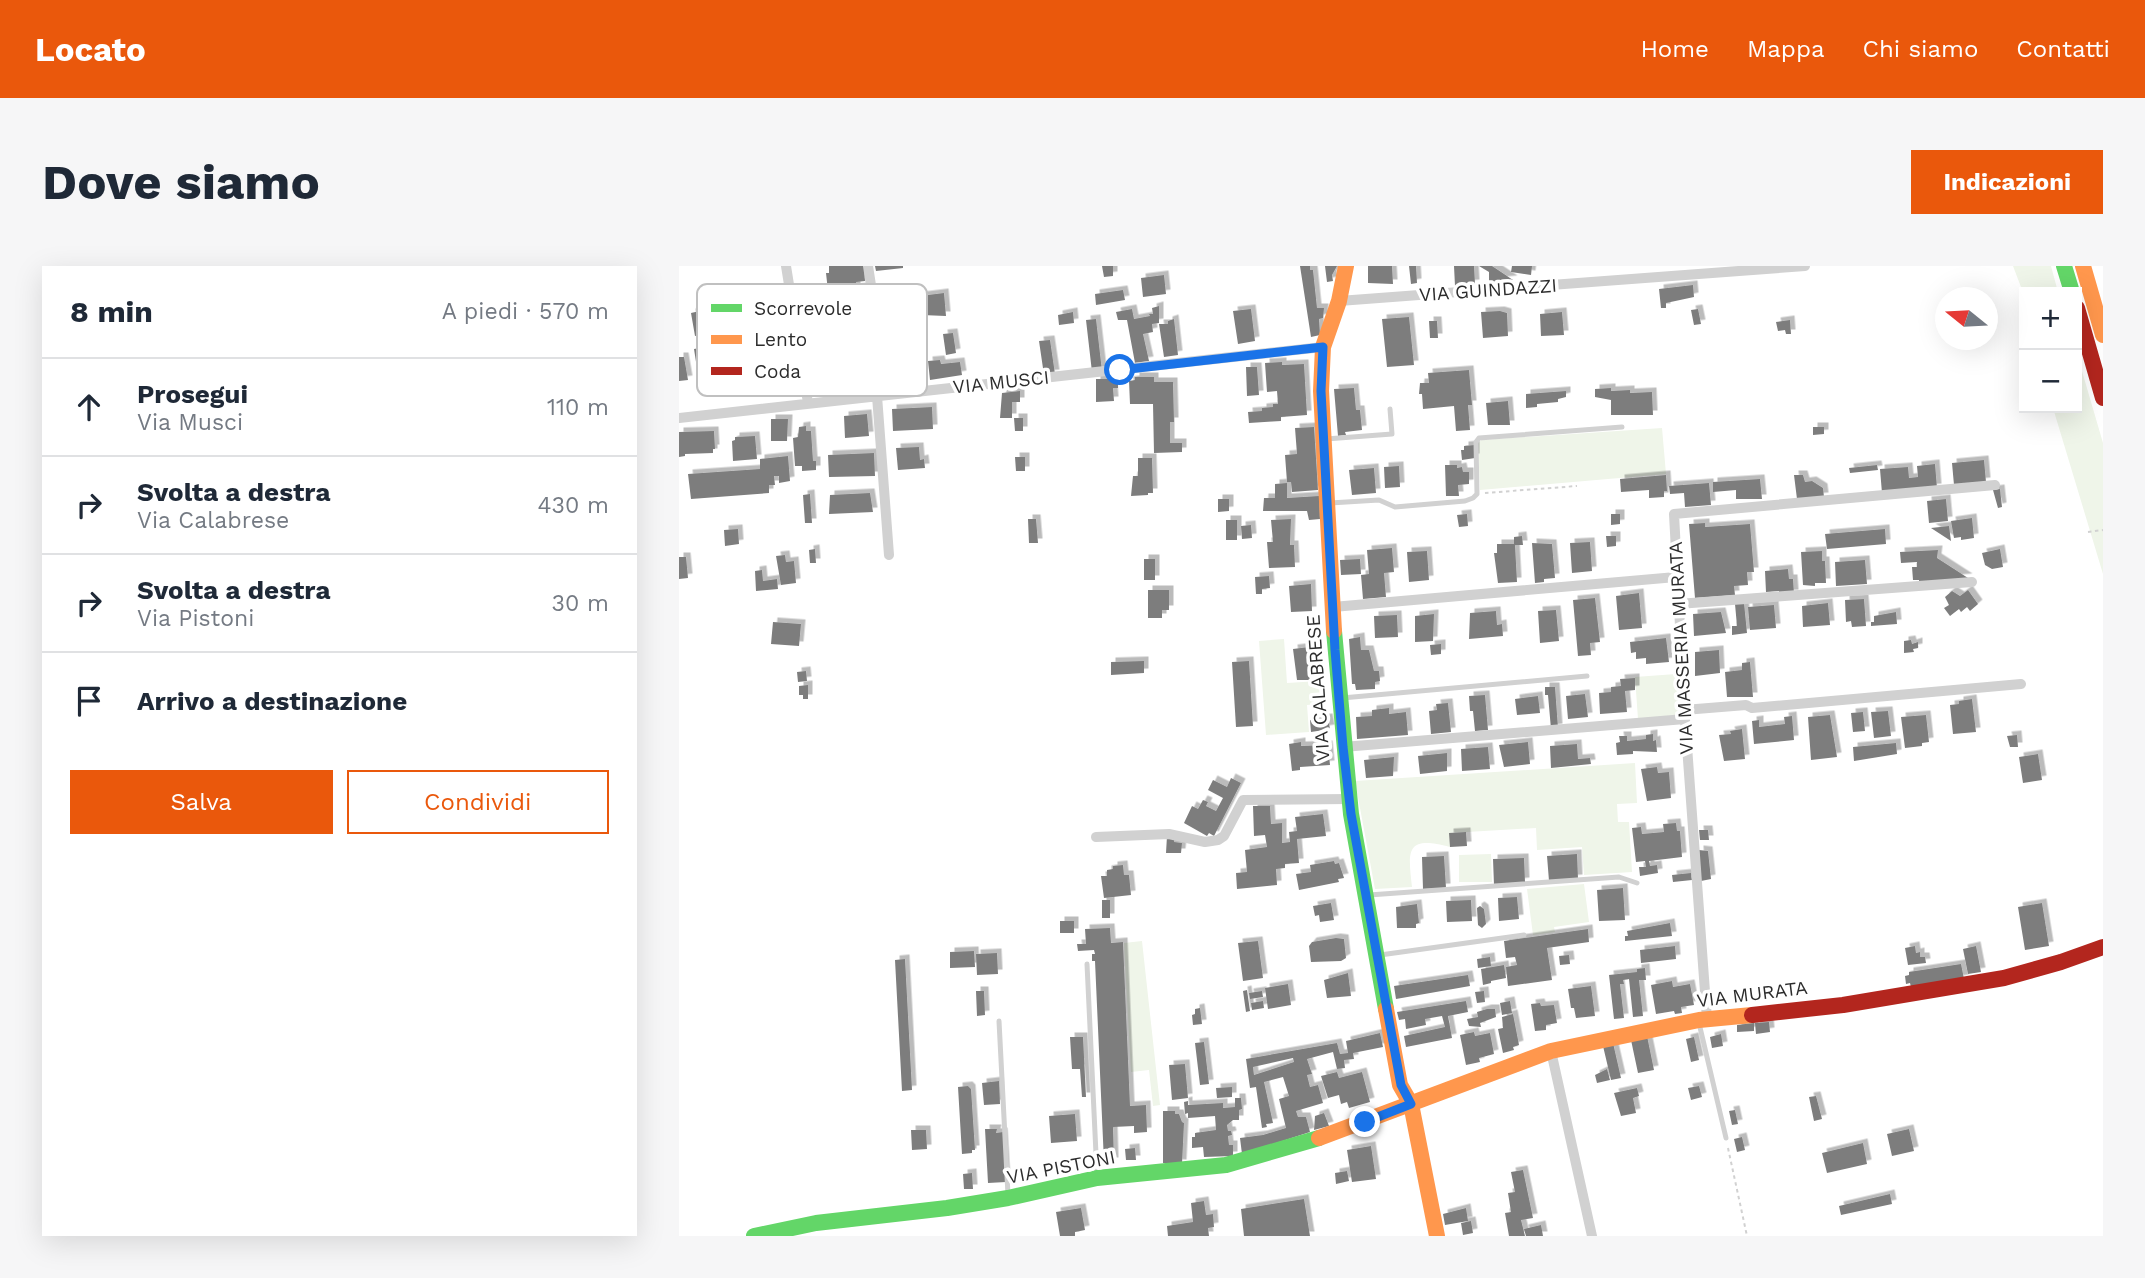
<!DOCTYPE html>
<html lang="it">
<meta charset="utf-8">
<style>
:root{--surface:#fff;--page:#f6f6f7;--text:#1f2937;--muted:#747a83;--line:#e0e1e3;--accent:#ea580c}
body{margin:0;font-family:"Work Sans",sans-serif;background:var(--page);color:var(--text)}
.controls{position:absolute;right:21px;top:21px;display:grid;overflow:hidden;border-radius:0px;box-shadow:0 7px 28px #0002}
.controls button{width:63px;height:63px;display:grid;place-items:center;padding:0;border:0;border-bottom:2px solid var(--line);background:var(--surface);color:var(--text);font:35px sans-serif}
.compass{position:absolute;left:1256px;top:21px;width:63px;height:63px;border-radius:50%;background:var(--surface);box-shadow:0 7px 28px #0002;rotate:288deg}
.stop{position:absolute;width:21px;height:21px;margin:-16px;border:5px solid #1a73e8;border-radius:50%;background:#fff}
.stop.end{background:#1a73e8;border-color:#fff;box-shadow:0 2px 7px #0008}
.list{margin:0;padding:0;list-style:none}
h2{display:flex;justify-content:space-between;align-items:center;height:91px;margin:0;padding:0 28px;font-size:30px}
h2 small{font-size:23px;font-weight:400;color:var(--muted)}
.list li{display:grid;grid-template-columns:46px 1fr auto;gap:21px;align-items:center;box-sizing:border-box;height:98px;padding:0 28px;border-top:2px solid var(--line)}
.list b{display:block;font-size:26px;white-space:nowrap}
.list p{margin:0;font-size:23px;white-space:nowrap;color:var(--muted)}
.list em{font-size:23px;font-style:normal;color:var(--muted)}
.actions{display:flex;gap:14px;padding:21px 28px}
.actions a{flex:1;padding:16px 0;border:2px solid var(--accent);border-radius:0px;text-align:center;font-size:24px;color:var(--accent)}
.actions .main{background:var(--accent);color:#fff}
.icon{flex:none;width:38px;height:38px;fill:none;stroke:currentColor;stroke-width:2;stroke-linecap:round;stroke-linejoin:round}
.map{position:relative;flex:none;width:1424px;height:970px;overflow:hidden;border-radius:0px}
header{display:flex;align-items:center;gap:42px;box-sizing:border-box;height:98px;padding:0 35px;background:var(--accent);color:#fff}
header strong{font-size:33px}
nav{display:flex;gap:38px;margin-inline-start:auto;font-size:24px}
.intro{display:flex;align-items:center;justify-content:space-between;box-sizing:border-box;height:168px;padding:0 42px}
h1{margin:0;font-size:49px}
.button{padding:18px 32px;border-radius:0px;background:var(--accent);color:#fff;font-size:24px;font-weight:700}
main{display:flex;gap:42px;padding:0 42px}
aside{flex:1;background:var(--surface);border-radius:0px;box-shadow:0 7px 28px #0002}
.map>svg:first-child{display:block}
</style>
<header>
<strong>Locato</strong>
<nav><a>Home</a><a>Mappa</a><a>Chi siamo</a><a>Contatti</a></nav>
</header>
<div class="intro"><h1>Dove siamo</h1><a class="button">Indicazioni</a></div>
<main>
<aside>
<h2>8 min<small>A piedi · 570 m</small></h2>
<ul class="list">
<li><svg class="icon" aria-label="ahead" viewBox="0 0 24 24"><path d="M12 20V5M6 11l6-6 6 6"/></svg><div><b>Prosegui</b><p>Via Musci</p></div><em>110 m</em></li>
<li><svg class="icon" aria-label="right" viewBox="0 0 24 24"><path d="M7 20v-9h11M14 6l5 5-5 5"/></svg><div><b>Svolta a destra</b><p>Via Calabrese</p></div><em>430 m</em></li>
<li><svg class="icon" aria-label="right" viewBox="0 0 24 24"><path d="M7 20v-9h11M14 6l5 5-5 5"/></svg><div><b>Svolta a destra</b><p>Via Pistoni</p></div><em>30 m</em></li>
<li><svg class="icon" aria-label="arrive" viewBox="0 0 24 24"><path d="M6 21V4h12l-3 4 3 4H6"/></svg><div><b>Arrivo a destinazione</b></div></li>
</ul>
<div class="actions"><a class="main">Salva</a><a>Condividi</a></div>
</aside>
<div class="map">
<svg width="1424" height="970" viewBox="0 0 1424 970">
<defs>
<filter id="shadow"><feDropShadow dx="4.5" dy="-4.5" stdDeviation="0" flood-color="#0004"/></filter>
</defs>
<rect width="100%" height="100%" fill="#fff"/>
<path fill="#eff5e9" d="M1334,0H1372L1379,26H1345V29Z
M1398,88L1424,177V308L1374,142H1398Z
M983,162L987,208L801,224L799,178L802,174Z
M605,373L608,417L640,415L641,438L628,439L630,466L587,469L580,375Z
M997,408L1000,449L959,453L956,411Z
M956,497L958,537L938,538L939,556H950L953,606L905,609L903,581L858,584L857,562L771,567V581C726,569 729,585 733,621L696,623L676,515Z
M812,588L813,616H780V589Z
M905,618L910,656L875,661L876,666L854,669L848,623Z
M463,675L481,839L474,840L470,804L452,806L445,677Z"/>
<path fill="#7d7d7d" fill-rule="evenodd" filter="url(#shadow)" d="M150,0H185L186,15L177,16V22L186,21L189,46L161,49L160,43L125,47L123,28L149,25L147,7H150Z
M196,0H224V2L197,5Z
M423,0H434V10L425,11Z
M621,0H631V4H634L638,42H645L644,52L640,53L641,69L632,71Z
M646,0H658L653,9L654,15L648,16Z
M689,0H713L714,18L689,17Z
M730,0H737L738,17L732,18Z
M775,0H795L796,18L776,20Z
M800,0H813L834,14L810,16V6Z
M833,0H853L852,9L832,6Z
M485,9L487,28L464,31L462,12Z
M1014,19L1015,31L987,37V42H982L980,23Z
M444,24L446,34L417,39L416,28Z
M265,27L267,50L243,49L241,30Z
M480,40V57L473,58L474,66L464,68L470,95L456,97L448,54H439L437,46L453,43L455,53L471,50L470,48H474L473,42Z
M572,43L576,75L559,78L554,45Z
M1019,43L1022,58L1015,59L1012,44Z
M25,44L26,50L37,49L40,66L16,70L12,47Z
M821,45L828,47L829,70L804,72L802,46Z
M394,46L395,57L380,59L379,49Z
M883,46L885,69L862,70L861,48Z
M730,51L735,99L708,101L703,53Z
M417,53L423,105L413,106L407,54Z
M495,53L499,89L485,91L480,58H489V55Z
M1111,54L1112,68H1107L1106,64L1099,65L1097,56Z
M750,55H758L759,72H751Z
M274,67L277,87L267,89L264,68Z
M46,72L49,88L35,92L39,112L20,115L15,83L32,80L31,74Z
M371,74L376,108L365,109L360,75Z
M0,91H5L9,114L0,115Z
M261,94L262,98L281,96L283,109L251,114L249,95Z
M603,96V99L625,98L628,149L602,151V155L570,157L569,146L583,145V142L594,141V138H599L598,125L588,126L586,97Z
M567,101H578L580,129L568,130Z
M143,102H155L158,128L137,131L135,107L143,106Z
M790,104L793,139H789L791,164L777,165L775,140L744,143L743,128H740L741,117H750L749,107Z
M434,109H439V122H434L435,135L417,136V113H434Z
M456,111H475V116H494L495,156H491V177H503V186L475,187L474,138H451L450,115L456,114Z
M675,122L677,144H681L683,164L666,166L667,169L659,170L655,123Z
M932,122V125L951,124V127L973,126L974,149H932V134L916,131V123Z
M341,125V136H333V152H321L323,127Z
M887,125V131L879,133V136L858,138V141L847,142V128Z
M829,135L831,159H809L807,137Z
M253,141L254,163L214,165L213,143Z
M188,148L190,170L166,172L165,150Z
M335,152H344V165H336Z
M92,153H109L108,175H92Z
M127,160V165H132L134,195H137V204L123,205V200H116L114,172L119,171L120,161Z
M635,161L639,224L613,226L612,216H608L606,189L618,188L616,162Z
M1134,161H1145V168L1134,169Z
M35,165L36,183H34V187L6,188V190L0,191V166Z
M76,170L78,193L54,195L53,175L56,174V171Z
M796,179V192L783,194L782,184H785V180Z
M240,181L241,194L245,193L246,202L219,204L217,182Z
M195,187L196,210L150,211L149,189Z
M109,190L111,215L100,217V210H95L96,219H90V227L12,233L9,208L81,203V193Z
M336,191H346V205H337Z
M459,192H473L474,227H469V229L452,230L454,210H459Z
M1305,194L1307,216L1275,219L1273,197Z
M1256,198L1258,222L1203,227L1201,203L1229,201L1230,212L1239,211L1238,200Z
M766,199H778V202L783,201L784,206H790V218L779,219L780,230H767Z
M1198,199L1199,204L1171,207L1170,202Z
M720,200L721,221L706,222L705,201Z
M695,202L697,227L673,229L670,204Z
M987,209L988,225H985V231L970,232V224L942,226L941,213Z
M1115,209H1124L1126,216L1133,215L1144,222L1145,231L1118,233Z
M1081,213L1083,233H1057V224L1034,226V216Z
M608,217V232L640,230L641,253L630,254L628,245H584L585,232H596V218Z
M1030,217L1032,239L1006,241L1005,227L991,228L990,220Z
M1321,223L1323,241L1319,242L1314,224Z
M191,227L194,246L150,248L151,229Z
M131,228L133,257H126L124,229Z
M539,233H550V245L539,246Z
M1267,233L1269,255L1250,257L1248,235Z
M788,248L789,260L780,261L778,249Z
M932,248H941V258L932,259Z
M1293,252L1295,272L1282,274V271L1275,272L1272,255Z
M349,253H357L359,277H350Z
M612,253L611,279H615L616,301L590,302L588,276H594L592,254Z
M547,254H558V274H547Z
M1026,257V261L1071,258L1075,306H1068L1069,319L1055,320L1056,329L1016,332L1010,258Z
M572,259L573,272L563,273L562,260Z
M1270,260L1272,275L1252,262Z
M59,263L60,278L46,280L45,264Z
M1206,263L1207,278L1148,283L1146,268Z
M843,270L844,279H836L838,316L819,317L815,287H818V278H835V271Z
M927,270H937V280L928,281Z
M911,276L913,305L893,307L891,277Z
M853,277L873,278L876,312L865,313V316L856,317Z
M713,282L715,306L705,307L707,331L684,333L682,309L690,308L688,284Z
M136,283L137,297H131L130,284Z
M1321,283L1324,301L1313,303L1306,299L1303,287Z
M1259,284L1258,292L1289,312L1240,316V314H1234L1233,301H1238V296L1222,297L1221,286Z
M748,285L750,314L730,316L728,286Z
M1143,285V295H1146L1147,317H1136V320L1124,319L1122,286Z
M106,289L107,296L115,295L117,317L102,319L97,290Z
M0,291H7L9,312L0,313Z
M465,293H476V314H465Z
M681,293L682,308L662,309L661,294Z
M1186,294L1188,318L1157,320L1156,296Z
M1109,303L1110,313H1114L1115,328L1100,329V325L1087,326L1086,305Z
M83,304L84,315L98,313L99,323L77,325L76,305Z
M590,310L591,322L583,323V328H577L576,311Z
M632,318L633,345L612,346L610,320Z
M469,324H490V344H483V352H469Z
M1289,324L1299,338L1291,345L1288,341L1282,346L1280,343L1271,350L1265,342L1270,339L1266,331L1273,325L1281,330Z
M960,327L963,362L940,364L937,330Z
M916,332L921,376L911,377L912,389L899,390L894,334Z
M1185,333L1187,360L1173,361L1172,355L1167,356L1166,334Z
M1065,337L1068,367L1053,369V360H1058L1056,338Z
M1149,337L1151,359L1124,361L1123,340Z
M1095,339L1097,362L1071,364L1069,341Z
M877,344L880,375L861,377L859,345Z
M817,345L818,359L823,358L824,370L790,373L791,347Z
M1042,346L1047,367L1015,370L1014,348Z
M1217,346L1218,358L1192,360V356H1195V350Z
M755,348L754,375L736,376V350Z
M718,349L719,371L696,372L695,350Z
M94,356L122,358L120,380L92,378Z
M681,371L682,384H690L695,405H700L701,415L696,416V423L677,424L676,418H673L670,373Z
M987,372L990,396L967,398V392L957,393V386L952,387L951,376Z
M1232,374L1233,378L1239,376V382L1234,383L1235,386L1225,387V375Z
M762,378V388L752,389L751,379Z
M638,380L640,389L636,390L638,410H630L631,414H618L614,383Z
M1040,384L1041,407L1016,410V386Z
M465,395V407L432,409V396Z
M570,395L574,460L557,461L553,396Z
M1071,396L1074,431H1048L1046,406L1063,404V397Z
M127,405L128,415L119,416L118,406Z
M956,412V424L946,425L948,446L921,448L920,427L932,426V421L942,420L941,413Z
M129,419V433H124V429H120V420Z
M866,421H876L879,462L872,463L869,429H866Z
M906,428L909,451L889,453L887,430Z
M806,429L809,464L796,465L794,445H791L790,430Z
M859,430L861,447L838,449L836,433Z
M1293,433L1297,466L1274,468L1271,439L1280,438V435Z
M769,437L772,466L752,468L750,445L758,444L757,438Z
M710,442V448L727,446L729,469L678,473L677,451L693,450V444Z
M1209,445L1212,470L1195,472L1192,446Z
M1184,446L1186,465L1174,466L1172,447Z
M1151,449L1158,491L1132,494L1129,451Z
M1247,449L1250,476L1243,477V480L1226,482L1222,451Z
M1113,450L1115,474L1075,478L1073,455L1080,454V461L1106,458L1105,451Z
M649,452L651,463L632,466L631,454Z
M1063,463L1066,493L1045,495L1040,469L1052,468L1051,465Z
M974,468V475L977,474L978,486L954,485V488L938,489L937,477L941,476L940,470H948V475L967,473V469Z
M1338,469L1339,481H1331L1328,470Z
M622,476V480L649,479L651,499L621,501V504L613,505L610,478Z
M849,476L851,498L825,501L820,479Z
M1217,477L1218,488L1175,495L1174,481Z
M898,478L899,493L911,492L912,498L872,502L871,480Z
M809,481L811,503L783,505L782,483Z
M768,487V505L741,508L739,490Z
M1359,488L1363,514L1344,517L1340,491Z
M715,491L714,510L687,512L685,494Z
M978,501L979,507L990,506L992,532L968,535L962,503Z
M552,512L562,517L535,570L530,567L528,570L505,557L513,540L519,543L524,534L529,536L527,540L537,545L544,532L529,524L534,514L548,521Z
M574,540H591L592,558L603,557V577L611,576L610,566L618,565L616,551L644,548L647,570L618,573L620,597L606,598V602L597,603L598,619L558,623L557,607L568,606L566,584L588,581L586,569L575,570Z
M997,557L998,565H1001L1003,591L970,595L971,600L978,599L979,607L961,610L960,601H967L966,595L957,596L953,562L962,561L963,568L985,566L984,558Z
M1020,564H1029L1030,574H1021Z
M787,566L788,580L771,581L770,567Z
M488,570L495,571V576L503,577L502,587H487Z
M1020,584L1029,585L1032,613L1022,615Z
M898,588L899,613L870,615L868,590Z
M765,590L767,622L744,623L743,591Z
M845,592L846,616L815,619L814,593Z
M655,595L656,598L660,597L665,612L659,613L660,616L620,624L617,608L632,606L631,599Z
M444,599L445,609H450L452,629L425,632L422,610H428V604L434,603V600Z
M1012,607L1013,614L994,616L993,609Z
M944,622L946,654L920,655L918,624Z
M838,631L840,653L820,655L819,632Z
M423,634H431V652H423Z
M792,634L793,655L768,656L767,635Z
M652,637L655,654L641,656L640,649L636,650L634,640Z
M1363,637L1370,680L1346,684L1339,641Z
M738,638L740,657L737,658V662H718L717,641Z
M801,640L805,643L807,658L803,662L799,659L798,642Z
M381,655H395V667H381Z
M991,657L993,670L946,675V670H949L948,665Z
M431,662L432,677L444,676L451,840L467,839L468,866L455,867V860L434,861L435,896H425L416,695H413V688H416L415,684L399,685L398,678H407L406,663Z
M909,663L910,676L868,682L873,714L829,720L827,701L838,699L836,691L827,692L825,675Z
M657,672L665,673L667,692L662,695L632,696L630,680L633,676Z
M579,675L584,712L564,715L559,677Z
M996,680L997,693L962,697L961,684Z
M1236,680L1237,687L1241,686V691H1246L1247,697L1229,699L1226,682Z
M1297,680L1302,706L1289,708L1284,683Z
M295,685L296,701L271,702V686Z
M318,687L319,708L298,709L297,688Z
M890,689L891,698L881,699L880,690Z
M811,691L812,700L799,702L798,693Z
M226,693L233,824L223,825L216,694Z
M1282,698L1285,713L1232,721L1231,717L1227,718L1226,710L1230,709V706Z
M825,699L827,712L812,715V717L804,719L802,703Z
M966,702L967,714H960L964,750L954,751L950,713L944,714L945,718H941L945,752L935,753L930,709L958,706V703Z
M669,707L672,730L648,732L645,714Z
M789,709L791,720L717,733L715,720Z
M993,715L994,721L1011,718L1015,739L1002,741L1003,747L996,748L995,745L977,748L972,719Z
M609,718L612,739L589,743L586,722Z
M912,720L916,750L897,752L895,742H892L889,723Z
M568,724L571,745L567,746L564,725Z
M297,725H305L306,749L298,750Z
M583,725L584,731L571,733L570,727Z
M805,725L806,736L798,737L796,726Z
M584,735L585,742L573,744L572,737Z
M787,735L789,746L769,750L773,772L727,781L725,770L766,761L763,750L746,753L747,759L727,763L726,753L720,754L718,746Z
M831,735L833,747L823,749L821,737Z
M861,737L862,740L875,739L878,757L867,759V764L856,765L852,738Z
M521,742L523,758L514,759L513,749L516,748V743Z
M808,743H816L817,751L801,757L802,761L790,760L788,753L799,751L798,746Z
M834,748L840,779L834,781L835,784L824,787L819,763L824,762L823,751Z
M1090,756L1091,766L1077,768L1076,757Z
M1075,757V765L1058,766V759Z
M795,766L796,770L811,767L815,788L800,792L801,796L787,799L781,769Z
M701,767L704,781L674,787L675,793L665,794L666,802L658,803L654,786L628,793L633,808L628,809L631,821L639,819L644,837L617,845L619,851H627L631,866L563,888L561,872L584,869L607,862L600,833L610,830L604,811L585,816L594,857L587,858L588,861L583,862L577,821L571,822L567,793L658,777L661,788L669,787L667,775ZM614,792L615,796L575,809L574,801Z
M1042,768L1044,780L1033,782L1031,771Z
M968,770L975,804L959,807L952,774Z
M391,771H404L407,831H403L401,803H393Z
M1015,771L1020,794L1012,796L1007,773Z
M525,776L530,818L521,819L516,777Z
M934,777L942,812L932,814L924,780Z
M506,798L509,832L493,834L490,799Z
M928,803L931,814L918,817L916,809Z
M658,806L660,812L683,806L691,836L670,842L668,836L662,838L660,829L649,832L642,810Z
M320,815L321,838L305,839L303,817Z
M289,820L292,823L296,884H293V887L283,888L279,821Z
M1020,820L1023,831L1012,834L1009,822Z
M553,821V831L538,832L537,822Z
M958,822L960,830L954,832L957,847L942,850L935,827Z
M1137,830L1143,853L1135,855L1130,831Z
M556,832H562L563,843L560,844V854H554L548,859L549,865H552L553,869L549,870L550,879H554V890L525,891L524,881L513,882V871H516V867L537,864L536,850L509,852V847L506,848L505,836L509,835V839L544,837V842L556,841Z
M1056,844L1059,858L1053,859L1050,845Z
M484,845H496V848H500L503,856L505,857L503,898L484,897Z
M645,847L650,860L635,864L636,850Z
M396,848L398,875L372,877L370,850Z
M306,863H318L317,867L324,866L327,916L309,917Z
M1230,863L1235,885L1213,890L1208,868Z
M232,864H247L248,883L233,884Z
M1063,871L1066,884L1058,886L1055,873Z
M1184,877L1188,898L1148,907L1143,887Z
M692,880L697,913L673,916L668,884Z
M456,882L457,894H447L446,883Z
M844,904L854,952L842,954L846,970H830L826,947L832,946L829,927L836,926L832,906Z
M668,905L670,915L657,918L656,907Z
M293,907L294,923H285L284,908Z
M1211,928L1213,938L1162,949L1160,940Z
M625,933L631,970H565L562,943Z
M525,935L527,949L534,948L535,961L529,962L530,970H489L488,960L514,956L512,937Z
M402,942L406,964L396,966V970H381L377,946Z
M787,942L789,955L766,959L764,948Z
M792,955L794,967L784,969L782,957Z
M862,959L864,970H847L845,963Z"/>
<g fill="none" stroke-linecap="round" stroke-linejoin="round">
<path stroke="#d1d1d1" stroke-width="2" stroke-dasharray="3.5 3.5" stroke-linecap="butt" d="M806,227L898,220
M1409,266L1424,264
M1049,882L1068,970"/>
<path stroke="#d1d1d1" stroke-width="5" d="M647,173L713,168L711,143
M651,237L700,234L716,241L786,235L794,232L798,228L797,176L800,172L943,161
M663,432L908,410
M690,629L940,611L958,617
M701,689L845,669
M408,698L418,909
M320,755L329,929
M1020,757L1047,872"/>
<path stroke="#d1d1d1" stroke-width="10" d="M107,0L129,137
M189,0L209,128
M660,35L1126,0
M198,130L210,289
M0,152L644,81
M999,338L1293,316
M654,341L997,311
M1005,444L1067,439L1073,442L1342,418
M664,481L1006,453
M417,571L490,568L526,576L539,574L545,570L564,534L670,533
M1028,753L1006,453L995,248L1316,219
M872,785L913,970"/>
<path stroke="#63d668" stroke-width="16" d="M1385,0L1393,26
M655,365L672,548L707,743
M75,970L137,957L268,942L329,932L418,912L547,899L640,872"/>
<path stroke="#ff974d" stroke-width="16" d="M1404,0L1424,69
M655,365L642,125L644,81L660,35L667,0
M707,743L721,819L732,838L758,970
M640,872L872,785L1020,754L1073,749"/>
<path stroke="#b3261e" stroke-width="16" d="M1398,42L1424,132
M1073,749L1164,739L1325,712L1382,696L1424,681"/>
</g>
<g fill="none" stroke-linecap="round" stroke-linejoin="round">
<path stroke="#1a73e8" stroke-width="9" d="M441,104L644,81L642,125L656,384L664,481L672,548L722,819L732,838L686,856"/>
</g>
<g text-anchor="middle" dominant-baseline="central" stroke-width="7" stroke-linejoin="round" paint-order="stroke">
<g font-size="19" fill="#2c2c2c" stroke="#fff">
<text transform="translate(809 24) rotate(-4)">VIA GUINDAZZI</text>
<text transform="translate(322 116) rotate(-6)">VIA MUSCI</text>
<text transform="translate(1002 382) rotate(-93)">VIA MASSERIA MURATA</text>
<text transform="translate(639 422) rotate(-94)">VIA CALABRESE</text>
<text transform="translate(1073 728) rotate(-7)">VIA MURATA</text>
<text transform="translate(382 901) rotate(-11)">VIA PISTONI</text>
</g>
</g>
<rect x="18" y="18" width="230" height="112" rx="10" fill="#fff" stroke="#c0c0c0" stroke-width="2"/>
<rect x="32" y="38" width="31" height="8" fill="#63d668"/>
<rect x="32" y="69" width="31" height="9" fill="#ff974d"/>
<rect x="32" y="101" width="31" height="8" fill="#b3261e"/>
<g font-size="19" fill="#2c2c2c">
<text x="75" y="49">Scorrevole</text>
<text x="75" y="80">Lento</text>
<text x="75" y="112">Coda</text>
</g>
</svg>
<div class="controls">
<button>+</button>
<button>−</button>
</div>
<svg class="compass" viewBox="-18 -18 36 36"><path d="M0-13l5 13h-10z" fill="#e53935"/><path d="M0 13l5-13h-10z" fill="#747a83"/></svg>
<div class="stop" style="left:441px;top:104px"></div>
<div class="stop end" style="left:686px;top:856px"></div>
</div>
</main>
